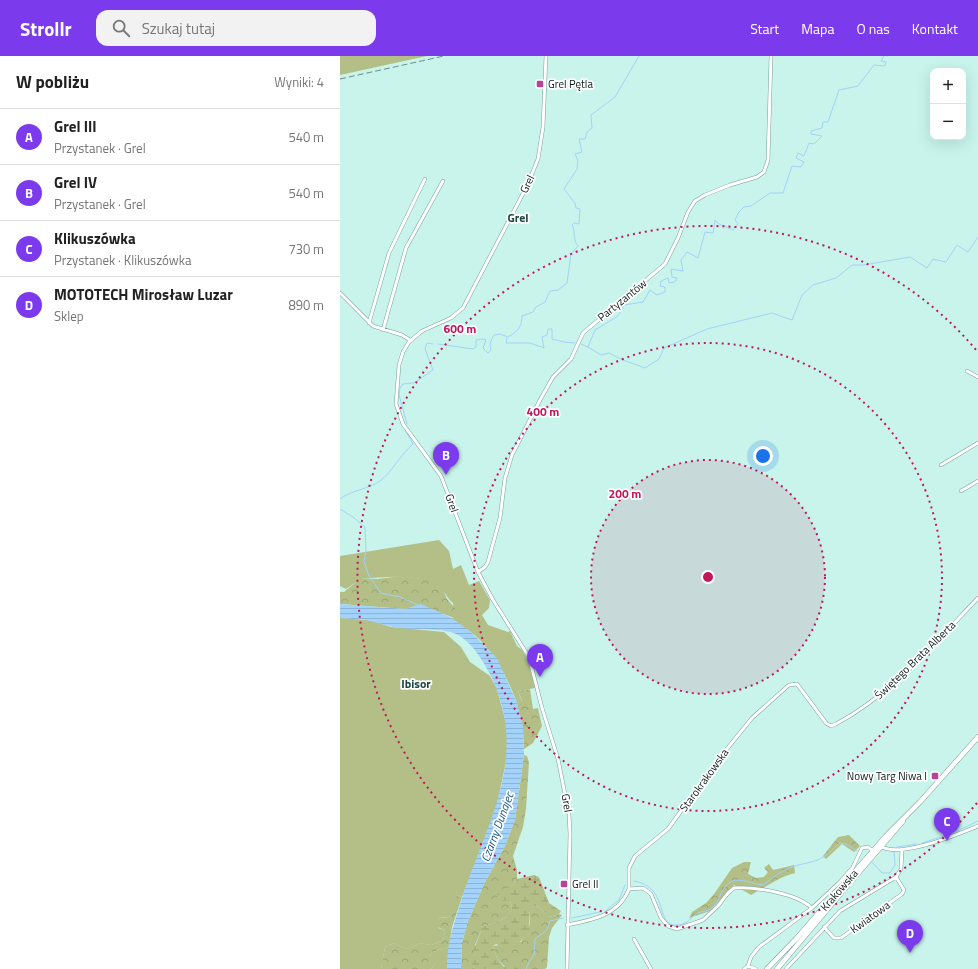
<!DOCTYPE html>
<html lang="pl">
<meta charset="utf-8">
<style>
:root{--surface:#fff;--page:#f2f2f2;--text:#222;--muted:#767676;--line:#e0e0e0;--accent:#7c3aed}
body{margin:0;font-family:"Titillium Web",sans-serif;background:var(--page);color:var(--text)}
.controls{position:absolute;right:12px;top:12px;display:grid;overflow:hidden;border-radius:8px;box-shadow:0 4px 16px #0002}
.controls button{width:36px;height:36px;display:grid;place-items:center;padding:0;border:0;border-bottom:1px solid var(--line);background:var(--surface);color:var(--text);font:20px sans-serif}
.you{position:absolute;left:423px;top:400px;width:14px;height:14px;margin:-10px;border:3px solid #fff;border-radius:50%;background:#1a73e8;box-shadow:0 0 0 6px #1a73e833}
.badge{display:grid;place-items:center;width:26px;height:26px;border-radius:50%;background:var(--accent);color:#fff;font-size:13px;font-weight:700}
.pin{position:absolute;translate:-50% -33px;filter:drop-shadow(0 1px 2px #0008)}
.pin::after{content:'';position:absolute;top:21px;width:14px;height:12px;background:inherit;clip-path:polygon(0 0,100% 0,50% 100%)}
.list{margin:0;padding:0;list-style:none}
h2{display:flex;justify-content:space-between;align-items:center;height:52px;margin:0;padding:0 16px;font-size:17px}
h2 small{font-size:13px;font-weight:400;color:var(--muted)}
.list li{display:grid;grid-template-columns:26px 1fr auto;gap:12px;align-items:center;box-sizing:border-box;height:56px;padding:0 16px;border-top:1px solid var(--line)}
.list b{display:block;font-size:15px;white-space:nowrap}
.list p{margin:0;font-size:13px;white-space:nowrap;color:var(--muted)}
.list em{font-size:13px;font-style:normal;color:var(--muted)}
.icon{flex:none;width:22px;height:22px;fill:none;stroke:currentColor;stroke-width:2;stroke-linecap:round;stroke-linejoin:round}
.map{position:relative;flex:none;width:638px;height:913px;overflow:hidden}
header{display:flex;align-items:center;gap:24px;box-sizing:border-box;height:56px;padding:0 20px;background:var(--accent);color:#fff}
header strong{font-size:19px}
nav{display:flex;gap:22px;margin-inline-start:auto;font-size:14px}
.search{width:280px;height:36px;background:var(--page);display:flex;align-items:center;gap:10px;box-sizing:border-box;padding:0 14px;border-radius:12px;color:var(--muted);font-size:15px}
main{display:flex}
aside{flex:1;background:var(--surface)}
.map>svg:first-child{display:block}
</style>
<header>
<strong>Strollr</strong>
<div class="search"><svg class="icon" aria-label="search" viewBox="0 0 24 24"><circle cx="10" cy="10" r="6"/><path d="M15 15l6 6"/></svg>Szukaj tutaj</div>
<nav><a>Start</a><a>Mapa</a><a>O nas</a><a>Kontakt</a></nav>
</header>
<main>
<aside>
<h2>W pobliżu<small>Wyniki: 4</small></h2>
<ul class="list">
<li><span class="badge">A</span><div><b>Grel III</b><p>Przystanek · Grel</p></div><em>540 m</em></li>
<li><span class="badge">B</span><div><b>Grel IV</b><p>Przystanek · Grel</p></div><em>540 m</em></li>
<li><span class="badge">C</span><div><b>Klikuszówka</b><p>Przystanek · Klikuszówka</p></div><em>730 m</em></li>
<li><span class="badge">D</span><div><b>MOTOTECH Mirosław Luzar</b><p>Sklep</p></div><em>890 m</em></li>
</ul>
</aside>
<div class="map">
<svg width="638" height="913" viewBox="0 0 638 913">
<defs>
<pattern id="forest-crowns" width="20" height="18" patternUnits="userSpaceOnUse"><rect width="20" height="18" fill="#b3bf87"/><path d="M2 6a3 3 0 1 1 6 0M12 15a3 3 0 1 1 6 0" fill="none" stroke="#99a474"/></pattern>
<pattern id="wetland-marsh" width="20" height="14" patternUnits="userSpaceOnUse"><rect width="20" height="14" fill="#b3bf87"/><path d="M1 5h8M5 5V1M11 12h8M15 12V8" fill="none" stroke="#99a474"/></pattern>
<pattern id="water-rules" width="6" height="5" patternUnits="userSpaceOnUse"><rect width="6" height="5" fill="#a3d2fa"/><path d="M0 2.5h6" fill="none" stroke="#8bb4d6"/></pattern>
</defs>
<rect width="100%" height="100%" fill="#c8f4eb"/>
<path fill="#b3bf87" d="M0,0H87L0,19Z
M99,484L109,495L113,513L121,509L129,529L139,525L150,544L149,552L142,559L148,569L168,576L170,575L177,590L182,594L188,605L195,632L178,635L182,646L177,647C168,623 157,601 139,583C131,575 120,569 111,562H114L113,547C107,543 106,536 101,533C76,515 50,522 22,522L6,533L0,530V500Z
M0,562L29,564L51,571L104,576L121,591L130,606L150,620L157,633L166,667L168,696L156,753L122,841L118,839L109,861L99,862L98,872L104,874L105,880L102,885L91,889L79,887C69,895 65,893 54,887L45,891L41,913H0Z
M109,891L107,913H91L95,908L90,900L92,896Z"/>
<path fill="url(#forest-crowns)" d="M63,520L88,524L103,533L107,543L115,552L114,562L81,549L65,553L0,548V536H4L21,522L37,523Z
M190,633L193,653L198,652L202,670L193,687L184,693L183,674L177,647L182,645L178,635Z
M184,699L187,700L189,706L186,753L183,771L173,800L177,814V823L173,829L166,833L159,843L170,845C178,863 153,867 141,871V875L135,889L136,898L133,906L134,913H121L122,887L128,865L145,826L164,792L175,764Z
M509,779L520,790L514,796L502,788L486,803L483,800L498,781Z
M404,806H411L408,818L416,822L424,821L428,816L424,812L429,808L433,814L454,809L455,817C439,821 426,831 411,839L394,829L370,855L349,862L352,856L366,847L374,838L392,812Z
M118,839L122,841L112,871L109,891L92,896L90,900L93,901L95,908L91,913H41L45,891L54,887C65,893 69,895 79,887L91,889L102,885L105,880L104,874L93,869L94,863L109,861L111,856L110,848Z
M195,850L199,851L210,861L219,858L222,859L212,872L209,881L207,911L205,913H174L170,911H165L157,902L153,890L181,886L190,868V852Z"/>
<path fill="url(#wetland-marsh)" d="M194,819L199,821L209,847L221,855L219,858L210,861L199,851L195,850L190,852L189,874L177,890L165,892L156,888L153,890L157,902L164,911H173L174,913H134L131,904L136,898L134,893L141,875V871C153,867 178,863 170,845L157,844C155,833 165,833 173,829L177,823Z"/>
<path fill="url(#water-rules)" d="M0,548L65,553L81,548L110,561L130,575L157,602L177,647L183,670L184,699L175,764L164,792L145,826L128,865L122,887L121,913H107C106,888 115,866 122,842C147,766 189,703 152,622C144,607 133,586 116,578C104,572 74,574 59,572C49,571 40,567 30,565C20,563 10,563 0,562Z"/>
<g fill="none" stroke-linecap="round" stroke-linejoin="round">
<path stroke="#a3d2fa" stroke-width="1" d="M547,0H548
M167,282L166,287H190L204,292L202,281L207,279L208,273H212V283L224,286L235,287
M98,288L133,293L136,291V284L142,283L146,284L143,292L148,297L151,294C149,288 151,284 154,279L160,278L168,281C177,276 182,271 182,260L193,256L196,251L205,246L210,235L218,234L227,227L231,198L238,190C232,183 236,176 232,169L234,167L239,168L240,153L236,152L235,147L224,133L237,113L238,105L235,98L242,96L239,83H245L247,76L252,72L251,59L275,41L299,0
M241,288L248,291L261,299L269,297L283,304L305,312L319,303L324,292L367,273L432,257L452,264L462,239L473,229L496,222L512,209H524L570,201L587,212L593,203L606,206L617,189L628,196L638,181
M248,291L255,274L278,260L284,249L303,246L310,234L317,239L325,236V231L320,230L321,225L328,222L329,227L335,226L337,222L332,221L331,213L343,215L341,204L347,196L358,202L365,176L373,177L375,164L379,168L393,174L398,168L395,164L399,156L404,151L411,150L430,137H443L452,110L461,111L464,106L456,102L458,97L464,100L469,87L474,88L482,80L471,78V75L482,72L483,66H488L499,34L518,30L534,9L545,10L546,6L541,5L544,0
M67,368L59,339L60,332L63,328L74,327L93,314L85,293L87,287L93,288
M0,443C9,435 29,433 40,425C53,415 60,399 73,388L65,374
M0,453L13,461L25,471L26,496L24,505L29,520L41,537L60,541L78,549
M582,787L613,777L638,765
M557,791L576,788
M532,806L542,817H550L555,809L554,795
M294,825C329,831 315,866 334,869C337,869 341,869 343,868C349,866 352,860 358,857C362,855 369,855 372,852C380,845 382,829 392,825C402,822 413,828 423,829C432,823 439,816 449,812C474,803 478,810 499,787L506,788L517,795
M265,855L279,844L285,829
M232,862L260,856
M186,913L190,904L194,899L195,883L207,874L210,865L223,862"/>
<defs>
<path id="minor" d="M206,0L203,71L198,103L187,130L123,252L111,262L82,275L69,286L63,296L59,309L56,348L63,368L101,420L138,516L153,544L189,601L202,652L218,703L229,758L230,778L227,913
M0,237L33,270L62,279L70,284
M29,267L49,197L85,123
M43,274L66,192L103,125
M627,315L638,321
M601,409L638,387
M621,435L638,425
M138,516L145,511L148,506L160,462L165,422L172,399L200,344L213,321L231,303L243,277L325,208L338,182L348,156L355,145L365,139L390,129L417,121L424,116L428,104L431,0
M540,790C560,803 618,778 638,770
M289,833V812L295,800L328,773L378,704L412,662L449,629L457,628L486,667L491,670L496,668C552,638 595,587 638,542
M227,869C253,864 279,859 289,833L303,832L311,838L321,862L328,870L337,873L363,864L378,850L388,837L394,832C416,831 456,837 472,852
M484,871L494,882H501L562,838L564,834L556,821
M294,883L311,913
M408,910L411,901L419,891L472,852L500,826L513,811L522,792L528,791L533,795
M404,913L408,910L416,913
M446,913L500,855L556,821L561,813L562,793"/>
<path id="secondary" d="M513,823L563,765
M427,913L456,883L546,780L580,746L638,681
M437,913L507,830"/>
</defs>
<use href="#minor" stroke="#79a199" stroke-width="4"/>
<use href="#secondary" stroke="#79a199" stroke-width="5.5"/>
<use href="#minor" stroke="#fff" stroke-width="3"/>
<use href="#secondary" stroke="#fff" stroke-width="4.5"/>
<path stroke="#6d8c86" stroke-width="1" stroke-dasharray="6 3" stroke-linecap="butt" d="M0,23L104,0"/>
</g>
<circle cx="368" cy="521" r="117" fill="#c2185b" fill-opacity=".12"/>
<g fill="none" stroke="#c2185b" stroke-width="2" stroke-dasharray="2 4">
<circle cx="368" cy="521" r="117"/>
<circle cx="368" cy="521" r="234"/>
<path d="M637 747A351 351 0 1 1 637 295"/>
</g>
<g fill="#b7439b" stroke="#fff" stroke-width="1.5">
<rect x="196" y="24" width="8" height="8" rx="2"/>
<rect x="591" y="716" width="8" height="8" rx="2"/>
<rect x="220" y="824" width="8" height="8" rx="2"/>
</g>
<g text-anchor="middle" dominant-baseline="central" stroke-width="3.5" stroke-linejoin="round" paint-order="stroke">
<g font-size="11" fill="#091a17" stroke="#fff" text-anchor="start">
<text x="208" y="28">Grel Pętla</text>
<text x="587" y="720" text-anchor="end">Nowy Targ Niwa I</text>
<text x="232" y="828">Grel II</text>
</g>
<g font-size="11" fill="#091a17" stroke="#fff">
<text transform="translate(187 128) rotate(-64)">Grel</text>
<text transform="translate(282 244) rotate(-39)">Partyzantów</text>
<text transform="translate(112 447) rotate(71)">Grel</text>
<text transform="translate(575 604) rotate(-44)">Świętego Brata Alberta</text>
<text transform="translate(364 724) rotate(-54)">Starokrakowska</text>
<text transform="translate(227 747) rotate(80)">Grel</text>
<text transform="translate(499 834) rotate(-49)">Krakowska</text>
<text transform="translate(530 861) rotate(-36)">Kwiatowa</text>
</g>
<g font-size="12" font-weight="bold" fill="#204741" stroke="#fff">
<text x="178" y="161">Grel</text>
<text x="76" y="627">Ibisor</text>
</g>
<g font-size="12" font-style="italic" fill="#195681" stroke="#fff">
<text transform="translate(157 771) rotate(-70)">Czarny Dunajec</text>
</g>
</g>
<circle cx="368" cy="521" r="6" fill="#c2185b" stroke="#fff" stroke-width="2"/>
<g font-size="12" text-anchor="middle" font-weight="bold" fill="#c2185b" stroke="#fff" stroke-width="3.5" stroke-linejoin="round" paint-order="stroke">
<text x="120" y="277">600 m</text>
<text x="203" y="360">400 m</text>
<text x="285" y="442">200 m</text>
</g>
</svg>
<div class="controls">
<button>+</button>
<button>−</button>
</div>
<div class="you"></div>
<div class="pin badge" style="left:200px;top:621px">A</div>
<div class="pin badge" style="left:106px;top:419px">B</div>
<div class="pin badge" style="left:607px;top:785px">C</div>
<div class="pin badge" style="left:570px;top:897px">D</div>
</div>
</main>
